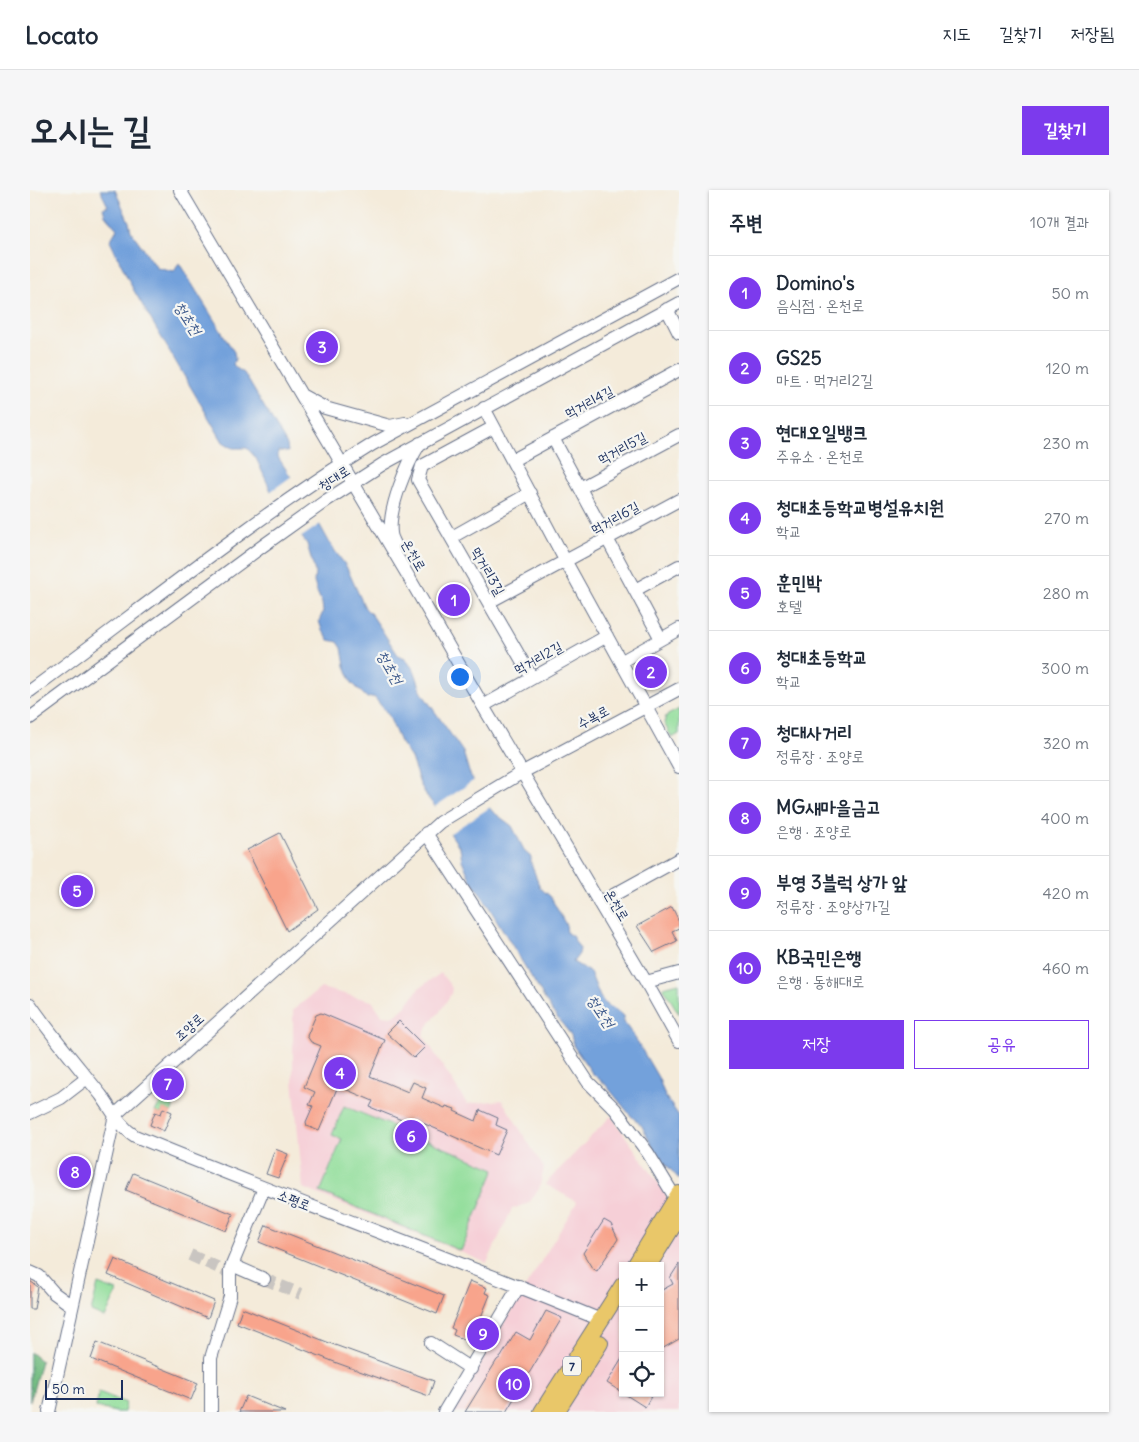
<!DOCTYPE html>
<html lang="ko">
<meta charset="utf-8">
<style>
:root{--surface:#fff;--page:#f6f6f7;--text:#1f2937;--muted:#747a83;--line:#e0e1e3;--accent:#7c3aed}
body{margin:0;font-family:Delius,"Poor Story",sans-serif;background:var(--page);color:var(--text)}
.controls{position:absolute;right:15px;bottom:15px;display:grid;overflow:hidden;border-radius:0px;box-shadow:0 1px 4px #0004}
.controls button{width:45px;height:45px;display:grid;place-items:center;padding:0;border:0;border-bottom:1px solid var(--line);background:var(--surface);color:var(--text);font:25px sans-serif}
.scale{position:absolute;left:15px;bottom:12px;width:78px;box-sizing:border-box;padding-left:5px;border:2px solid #1b2f5e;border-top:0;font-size:14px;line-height:18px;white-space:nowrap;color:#1b2f5e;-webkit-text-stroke:4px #f6f6f2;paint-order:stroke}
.you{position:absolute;left:429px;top:486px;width:18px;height:18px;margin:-12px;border:4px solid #fff;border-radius:50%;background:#1a73e8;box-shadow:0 0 0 8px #1a73e833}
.badge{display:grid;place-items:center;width:32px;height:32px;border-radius:50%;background:var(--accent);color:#fff;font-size:16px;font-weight:700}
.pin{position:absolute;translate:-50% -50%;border:2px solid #fff;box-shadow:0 1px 5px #0006}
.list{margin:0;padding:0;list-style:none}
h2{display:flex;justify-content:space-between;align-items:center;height:65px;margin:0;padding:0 20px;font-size:21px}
h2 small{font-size:16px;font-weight:400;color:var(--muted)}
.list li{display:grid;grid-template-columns:32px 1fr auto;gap:15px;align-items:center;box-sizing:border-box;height:75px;padding:0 20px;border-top:1px solid var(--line)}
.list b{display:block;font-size:19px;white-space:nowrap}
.list p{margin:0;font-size:16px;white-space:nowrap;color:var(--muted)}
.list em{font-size:16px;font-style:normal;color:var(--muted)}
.actions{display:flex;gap:10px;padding:15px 20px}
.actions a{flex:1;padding:11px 0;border:1px solid var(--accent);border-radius:0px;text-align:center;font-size:18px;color:var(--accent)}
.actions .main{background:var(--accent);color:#fff}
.icon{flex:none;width:28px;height:28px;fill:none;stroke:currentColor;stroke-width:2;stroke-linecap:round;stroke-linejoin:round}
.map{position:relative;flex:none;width:649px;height:1222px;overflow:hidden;border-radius:0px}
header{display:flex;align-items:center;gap:30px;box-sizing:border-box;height:70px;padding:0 25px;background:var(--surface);border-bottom:1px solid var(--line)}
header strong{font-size:24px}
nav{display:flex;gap:28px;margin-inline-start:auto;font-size:18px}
.intro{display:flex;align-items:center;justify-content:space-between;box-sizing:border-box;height:120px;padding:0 30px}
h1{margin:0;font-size:35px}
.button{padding:12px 22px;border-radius:0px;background:var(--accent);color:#fff;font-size:18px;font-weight:700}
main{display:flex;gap:30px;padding:0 30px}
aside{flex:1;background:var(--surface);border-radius:0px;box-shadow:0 1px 4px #0004}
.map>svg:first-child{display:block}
</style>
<header>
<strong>Locato</strong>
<nav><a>지도</a><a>길찾기</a><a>저장됨</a></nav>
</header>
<div class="intro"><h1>오시는 길</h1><a class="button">길찾기</a></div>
<main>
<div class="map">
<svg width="649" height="1222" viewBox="0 0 649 1222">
<rect width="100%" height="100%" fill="#f6f6f2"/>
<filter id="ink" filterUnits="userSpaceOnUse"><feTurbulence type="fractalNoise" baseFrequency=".02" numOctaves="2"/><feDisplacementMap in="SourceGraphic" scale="10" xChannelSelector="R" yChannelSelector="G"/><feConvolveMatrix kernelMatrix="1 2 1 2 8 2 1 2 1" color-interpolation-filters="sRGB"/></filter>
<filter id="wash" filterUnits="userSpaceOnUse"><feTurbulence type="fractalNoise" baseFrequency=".0096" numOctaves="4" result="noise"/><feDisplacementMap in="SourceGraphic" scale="20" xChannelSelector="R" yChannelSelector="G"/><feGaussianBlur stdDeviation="1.12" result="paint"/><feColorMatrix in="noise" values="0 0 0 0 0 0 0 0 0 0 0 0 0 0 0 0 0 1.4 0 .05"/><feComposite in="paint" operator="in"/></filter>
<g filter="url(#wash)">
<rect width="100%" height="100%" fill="#f4ebda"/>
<path fill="#f6cfd7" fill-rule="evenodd" d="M411,783L422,798L421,804L409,823L401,831L393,845L437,914L472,910L514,978L509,999L499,1013L482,1019L457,1073L273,998L263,890V820L291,798L342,811L352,825L361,826L366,825L375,817L389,798Z
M581,926L632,998L649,1028V1222H420L547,1012L515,994ZM593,1076H630V1203H593Z"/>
<path fill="#93de9b" stroke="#57867c" d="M649,519V544L642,548L634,533L636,526Z
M649,793V824L633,797Z
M136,910L144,913L142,922L133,919L131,924L125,922L128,916Z
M314,916L465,979L431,1061L290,1002L312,949L302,945Z
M68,1094L87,1101L75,1128L61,1122Z
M69,1202L96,1213L94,1222H86L66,1217Z"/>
<path fill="#76bd83" stroke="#487670" d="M0,1162L11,1171L0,1212Z"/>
<path fill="#73a1db" stroke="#47689c" d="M70,0H85L99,32L101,41L127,78L144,82L149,73L204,162L205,169L203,174L206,178L214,183L257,255L258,262L248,261V267L277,312L302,357L316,376L335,418L342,425L368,465L375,468L385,482L392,503L433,562L439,582L454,611L462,621L482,636L495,662L501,667V673L510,698L520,706L536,735L537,743L542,746L550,759L549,764L543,772L560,782L570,807L577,816L586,820L593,826V831L605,848L629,889L635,906L649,926V989L625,962L612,936L601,926L576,895L562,883L544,857L541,845L522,821L451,704L441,691L432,670L430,658L416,637L410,622L398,608L390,594L381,568L370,552L358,524L344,507L337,508L322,493L315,476L312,458L308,452L299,450L292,440L289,431L293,422L292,413L287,402L284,392L285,382L277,354L246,312L226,268L217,258H203L193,252L103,99L80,51L87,39L75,25L73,18L78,16Z"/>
<path fill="#f4ebda" d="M262,286L272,304L279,310L292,333L270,348L244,313L240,302Z
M446,589L451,602L462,616L419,644L403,618Z"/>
<g id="blocks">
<path fill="#f8a48c" d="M250,643L288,719L257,741L217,660Z
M642,717L649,731V738L642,741L647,751L624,762L607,736Z
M291,823L355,850L340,886L378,902L383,892L396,898L392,908L415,918L416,916L425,919L424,921L446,931L450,920L468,928L466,935L477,940L466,965L381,928L379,933L340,917L343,911L308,896L289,941L277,936L276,932L283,916L279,915L285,902L274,897L291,856L281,852L277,846L286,825Z
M369,831L395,857L384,868L357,843Z
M133,918L142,922L134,941L120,935L125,922L131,924Z
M245,959L258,964L248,988L236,984Z
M103,983L203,1024L196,1041L96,1000Z
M574,1030L581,1034L588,1049L567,1081L562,1078L553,1063Z
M236,1035L414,1106L407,1124L229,1052Z
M85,1069L184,1111L178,1128L78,1085Z
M649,1074V1149L630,1160V1101L643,1094L640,1088Z
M0,1091L8,1097L4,1119H0Z
M440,1091L457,1098L455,1103L460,1105L442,1149L438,1147L436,1150L423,1145L425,1140L421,1138Z
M212,1118L302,1154L404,1191L399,1206L307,1173L207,1133Z
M516,1121L532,1128L476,1222H435L467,1170L471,1167L486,1142L500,1150Z
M67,1152L168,1193L161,1210L61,1169Z
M593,1167V1203L577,1193Z
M593,1203H623L615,1217Z
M216,1206L255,1222H209Z"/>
</g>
</g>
<g filter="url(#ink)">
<use href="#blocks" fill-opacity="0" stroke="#677189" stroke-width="1"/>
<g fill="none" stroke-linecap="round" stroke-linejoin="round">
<path stroke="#c9c5c1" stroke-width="12" stroke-dasharray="12 6" stroke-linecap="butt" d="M160,1065L200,1083
M234,1089L271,1104"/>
<defs>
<path id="minor" d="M150,0L377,384L453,516L616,792L649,851
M637,119L649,143
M273,206L295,218L360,236L375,233
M454,218L536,372L649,577
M464,237L392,276L388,290L502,488
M523,248L631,449
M483,270L649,180
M550,298L649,245
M422,347L500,303
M365,354C363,350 361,347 361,343C358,318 377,274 390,253
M605,400L649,376
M459,412L649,310
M592,471L649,439
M0,501C113,418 224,328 343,254L649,88
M453,516L577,446
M0,528L234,355L297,310L353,274L649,113
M396,643L558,892L585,919L618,963L646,1009
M569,713L649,669
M616,792L649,783
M0,814C22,846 47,875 71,905C82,920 89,936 105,946C259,1010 417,1066 571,1130
M0,923L31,908L57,888
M202,1075L234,1089
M0,1082L9,1086L24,1103L42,1116
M401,1153L441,1179
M19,1222L85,925L410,632L491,583L649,499
M181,1222V1168L200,1106V1080L234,998
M414,1222L489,1096"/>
<path id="major" d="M605,1076L649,1004
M618,1076L649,1026
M512,1222L593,1095
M526,1222L570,1153"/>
</defs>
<use href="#minor" stroke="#677189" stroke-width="14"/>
<use href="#major" stroke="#677189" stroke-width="18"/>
<use href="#minor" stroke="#fff" stroke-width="12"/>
<use href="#major" stroke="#e9c769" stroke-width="16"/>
</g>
</g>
<g text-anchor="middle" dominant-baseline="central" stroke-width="4.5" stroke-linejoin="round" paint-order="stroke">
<rect fill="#f6f6f2" stroke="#5d6b8a" stroke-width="1" x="533" y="1166.5" width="18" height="19" rx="4"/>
<g font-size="12" font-weight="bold" fill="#1b2f5e">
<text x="542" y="1176">7</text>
</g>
<g font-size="14" fill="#1b2f5e" stroke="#f6f6f2">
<text transform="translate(559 212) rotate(-28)">먹거리4길</text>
<text transform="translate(592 258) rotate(-28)">먹거리5길</text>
<text transform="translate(304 288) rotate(-33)">청대로</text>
<text transform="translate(585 328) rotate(-29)">먹거리6길</text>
<text transform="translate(384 365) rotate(60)">온천로</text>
<text transform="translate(458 381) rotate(60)">먹거리3길</text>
<text transform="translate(508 468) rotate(-29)">먹거리2길</text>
<text transform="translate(563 527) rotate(-28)">수복로</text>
<text transform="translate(587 715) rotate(59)">온천로</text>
<text transform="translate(159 837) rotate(-42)">조양로</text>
<text transform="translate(264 1010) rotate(21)">소평로</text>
</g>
<g font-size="15" font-style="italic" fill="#3a578a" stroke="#f6f6f2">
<text transform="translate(158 128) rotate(57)">청초천</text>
<text transform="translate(360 477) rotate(60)">청초천</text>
<text transform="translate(571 821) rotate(56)">청초천</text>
</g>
</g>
</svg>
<div class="controls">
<button>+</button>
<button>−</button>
<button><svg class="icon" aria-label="locate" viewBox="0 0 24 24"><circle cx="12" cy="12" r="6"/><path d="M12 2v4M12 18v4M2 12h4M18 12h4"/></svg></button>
</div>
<div class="scale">50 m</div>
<div class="you"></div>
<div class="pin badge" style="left:424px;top:410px">1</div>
<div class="pin badge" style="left:621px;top:482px">2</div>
<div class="pin badge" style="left:292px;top:157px">3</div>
<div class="pin badge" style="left:310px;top:883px">4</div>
<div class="pin badge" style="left:47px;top:701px">5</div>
<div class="pin badge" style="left:381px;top:946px">6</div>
<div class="pin badge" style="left:138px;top:894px">7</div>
<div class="pin badge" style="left:45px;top:982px">8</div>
<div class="pin badge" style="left:453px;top:1144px">9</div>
<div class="pin badge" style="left:484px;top:1194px">10</div>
</div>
<aside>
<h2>주변<small>10개 결과</small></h2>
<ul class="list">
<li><span class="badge">1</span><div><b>Domino's</b><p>음식점 · 온천로</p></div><em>50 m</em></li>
<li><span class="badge">2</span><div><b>GS25</b><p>마트 · 먹거리2길</p></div><em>120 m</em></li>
<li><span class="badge">3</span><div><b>현대오일뱅크</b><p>주유소 · 온천로</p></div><em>230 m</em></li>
<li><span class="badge">4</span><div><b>청대초등학교병설유치원</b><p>학교</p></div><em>270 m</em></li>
<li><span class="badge">5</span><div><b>훈민박</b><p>호텔</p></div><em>280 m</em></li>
<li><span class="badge">6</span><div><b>청대초등학교</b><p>학교</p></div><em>300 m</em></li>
<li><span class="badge">7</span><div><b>청대사거리</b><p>정류장 · 조양로</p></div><em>320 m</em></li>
<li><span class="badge">8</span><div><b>MG새마을금고</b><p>은행 · 조양로</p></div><em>400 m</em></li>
<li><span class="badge">9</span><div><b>부영 3블럭 상가 앞</b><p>정류장 · 조양상가길</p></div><em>420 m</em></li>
<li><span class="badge">10</span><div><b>KB국민은행</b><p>은행 · 동해대로</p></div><em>460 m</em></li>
</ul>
<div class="actions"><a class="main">저장</a><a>공유</a></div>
</aside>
</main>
